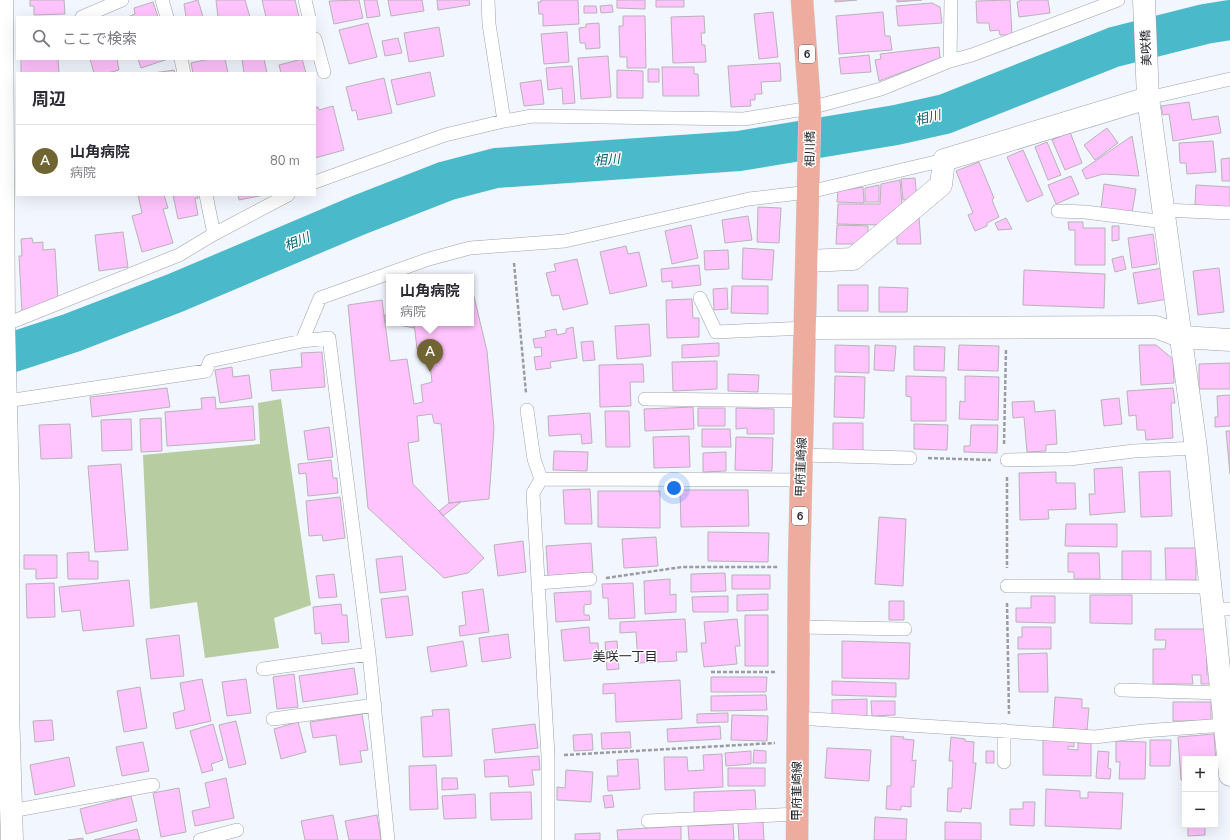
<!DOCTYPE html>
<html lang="ja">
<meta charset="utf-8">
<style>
:root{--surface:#fff;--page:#f7f7f7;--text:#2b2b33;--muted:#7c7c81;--line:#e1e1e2;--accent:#706532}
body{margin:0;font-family:"Nunito Sans","Noto Sans JP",sans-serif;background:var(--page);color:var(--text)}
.controls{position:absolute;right:12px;bottom:12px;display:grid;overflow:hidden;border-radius:0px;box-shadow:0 4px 16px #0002}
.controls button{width:36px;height:36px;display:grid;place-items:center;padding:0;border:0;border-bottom:1px solid var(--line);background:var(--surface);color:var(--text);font:20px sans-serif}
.you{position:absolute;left:674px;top:488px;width:14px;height:14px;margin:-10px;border:3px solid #fff;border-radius:50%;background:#1a73e8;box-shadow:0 0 0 6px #1a73e833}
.badge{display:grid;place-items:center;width:26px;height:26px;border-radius:50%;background:var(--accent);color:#fff;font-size:13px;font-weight:700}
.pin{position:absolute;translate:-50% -33px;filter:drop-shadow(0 1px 2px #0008)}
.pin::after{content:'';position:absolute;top:21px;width:14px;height:12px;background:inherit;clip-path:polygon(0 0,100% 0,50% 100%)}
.popup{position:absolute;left:386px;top:274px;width:88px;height:52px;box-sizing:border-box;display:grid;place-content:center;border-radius:0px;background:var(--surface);filter:drop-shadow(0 1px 3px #0005);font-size:13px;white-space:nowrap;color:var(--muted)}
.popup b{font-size:15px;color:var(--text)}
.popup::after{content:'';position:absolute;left:50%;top:100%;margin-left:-8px;border:8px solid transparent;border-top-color:var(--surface)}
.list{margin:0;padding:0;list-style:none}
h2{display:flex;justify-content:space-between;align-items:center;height:52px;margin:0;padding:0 16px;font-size:17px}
h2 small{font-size:13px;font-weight:400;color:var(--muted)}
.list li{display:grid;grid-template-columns:26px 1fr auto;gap:12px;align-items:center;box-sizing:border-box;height:72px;padding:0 16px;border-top:1px solid var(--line)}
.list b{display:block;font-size:15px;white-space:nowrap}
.list p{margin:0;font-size:13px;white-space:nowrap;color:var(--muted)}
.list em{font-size:13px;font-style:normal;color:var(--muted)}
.icon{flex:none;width:22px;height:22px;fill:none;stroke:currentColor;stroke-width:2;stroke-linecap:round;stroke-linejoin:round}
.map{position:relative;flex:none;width:1230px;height:840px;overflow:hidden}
.search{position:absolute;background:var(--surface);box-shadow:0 4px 16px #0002;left:16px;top:16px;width:300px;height:44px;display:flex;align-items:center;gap:10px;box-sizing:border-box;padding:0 14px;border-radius:0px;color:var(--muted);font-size:15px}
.panel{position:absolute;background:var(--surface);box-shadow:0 4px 16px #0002;left:16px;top:72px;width:300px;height:124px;border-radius:0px}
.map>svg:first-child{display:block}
</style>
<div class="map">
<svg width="1230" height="840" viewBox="0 0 1230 840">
<rect width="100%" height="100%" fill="#f2f6fe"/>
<path fill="#b7cca0" d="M281,399L311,605L274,618L279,648L205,658L197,602L150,609L143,455L260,444L258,403Z"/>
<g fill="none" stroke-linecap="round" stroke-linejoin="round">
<path stroke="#4ab9ca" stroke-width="40" d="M0,353H10L71,333L175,293L359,215L446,181L496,168L739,151L896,125L945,114L1114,47L1205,24L1230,20"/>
</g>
<path fill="#ffc3fd" stroke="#b9b2b8" d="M30,0H64L65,14L34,15V6H30Z
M198,0L203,17H186L184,4Z
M216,0H245L250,17H218Z
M262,0H295L299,17H266Z
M359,0L363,18L334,24L329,1Z
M364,0H377L380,16L367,18Z
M388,0H422L424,11L391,16Z
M437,0H469L470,5L438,10Z
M541,0H578L579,24L543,26V14H539L538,2H541Z
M617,0H645V9L617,8Z
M656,0H684V7H656Z
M835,0H857L835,2Z
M897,0H922L897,2Z
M1010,0L1012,35H1000L999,30L990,31L989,23H977L976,1Z
M1022,0H1048L1050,13L1019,17L1017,2Z
M153,2L158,17H128L135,14L134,8Z
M932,3L940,7L942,23L898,26L896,6Z
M612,5L613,12L601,13L600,6Z
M584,6H596L597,13H584Z
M773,12L778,57L759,59L754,14Z
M883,12L885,36H890L892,50L839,54L836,16Z
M623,16H645L646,68H627V57H620L619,26H623Z
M704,16L705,33H701L702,45H705L706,62L673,63L671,17Z
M368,23L377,57L349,64L339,30Z
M599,23L600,48L586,49L585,43H580L579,28L586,27V24Z
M439,27L444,56L409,62L404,33Z
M567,32L569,62L544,64L541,34Z
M398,38L402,53L385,56L382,41Z
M939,47L940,58L879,81L875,60L881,59L880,54Z
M869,55L871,72L841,74L839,58Z
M608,56L611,97L581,99L578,58Z
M21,59H58L59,73H21Z
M90,59H117L119,70L108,73H94Z
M138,59H168L141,68Z
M209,59H225L228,73H193L191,63Z
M242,59H264L267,73H244Z
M302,59L306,73H281L279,65Z
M780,63L781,81L761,82L762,94H755V100H750L751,106L731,107L728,66Z
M572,66L575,103L563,104L562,88L548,90L546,68Z
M662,67H694V74H698L699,96H663Z
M648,69H659V82H648Z
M174,70L175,73H153Z
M617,70L643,71V98H617Z
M430,72L435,96L397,105L391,80Z
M384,78L392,113L358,120L356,110L352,111L346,87Z
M541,80L544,104L524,106L520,83Z
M1189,102L1192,120L1218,116L1221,133L1173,141L1169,114L1163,115L1161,106Z
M333,106L344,150L315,158V107H318L319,110Z
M1107,128L1118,143L1095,160L1084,145Z
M1070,132L1082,163L1065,170L1052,140Z
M1132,136L1139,176L1103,174L1086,179L1082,170Z
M1213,141L1216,172L1187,174L1186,163H1180L1179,143Z
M1047,142L1061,175L1048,180L1035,147Z
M1023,150L1043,195L1027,202L1007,157Z
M1230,158V181H1222L1221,159Z
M979,162L994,198L992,200L999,217L987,223V226L975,231L968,215L973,213L956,171Z
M1071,176L1079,194L1056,204L1048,185Z
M915,178L917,199L903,200L901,179Z
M900,180L902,205L879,225L837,224L838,204H880L881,184Z
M1104,184L1136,189L1132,213L1101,208Z
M879,185V202H865V188Z
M1196,185L1230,187V207L1195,205Z
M863,187L864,203L837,202L838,191Z
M138,195H164L168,208L163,209L173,243L142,252L132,216L142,213Z
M173,195H197L198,198L195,199L198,215L178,219Z
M238,195H264L239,200Z
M758,207L781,208L779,243L757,242Z
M748,216L752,240L725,243L722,220Z
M919,217L921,244H897V234Z
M1006,218L1012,229L998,230L995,223Z
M1068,222H1083V228H1105V265H1075V230H1069Z
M691,225L698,258L672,264L665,231Z
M837,225L868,226V237L858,244H836Z
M1112,226H1119V240L1112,241Z
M123,232L128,267L99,271L95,235Z
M1153,234L1157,264L1132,268L1128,238Z
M32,238L33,243L43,242V250L55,249L58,300L22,312L19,256H22L21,239Z
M626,246L628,254L639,252L647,286L610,294L600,252Z
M743,248L774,250L772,280L742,279Z
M728,250L729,269L705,270L704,251Z
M1123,256L1126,269L1115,272L1112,259Z
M577,259L588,304L563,310L559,295L552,296L546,273L556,271L554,264Z
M699,265L701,285L672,288V281L662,282L661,269Z
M1163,268L1168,299L1138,304L1133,273Z
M1219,268L1224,312L1198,315L1193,271Z
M1024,270L1105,274L1104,308L1023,305Z
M471,284L487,351L494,428L489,499L449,503L441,424L434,423L432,414L417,416L419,441L408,443L413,484L484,558L468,573L444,578L368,508L348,305L382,300L390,361L407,359L414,404L423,402L421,385L432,382L428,347L417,349L414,323H471Z
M838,285H868V311H838Z
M732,286H768V314L731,313Z
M879,287L908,288L907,312H879Z
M727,288L728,309L714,310L713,289Z
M692,299L693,318H699V337L667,338L666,300Z
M384,315L389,316V323L385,322Z
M389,323H414V328Z
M649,324L651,356L617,359L615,326Z
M573,327L577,358L550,362L551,368L536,370L534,357L542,356L541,347L535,348L533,339L546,337L545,331L556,329L557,335L566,333V329Z
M593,341L595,360L583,361L581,342Z
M719,343V356L682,358V345Z
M835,345L869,346V373L835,372Z
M875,345L896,346L894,371L874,370Z
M959,345L999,346L998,371L958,370Z
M1139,345H1156L1173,359L1174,383L1141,385Z
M914,346L945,347L944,371L914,370Z
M322,352L325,387L272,391L270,370L302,367L301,353Z
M717,361V389L673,391L672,362Z
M1230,363V389H1199V364Z
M643,364L644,382H630L631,406L600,407L599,365Z
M232,367L233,377L249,375L252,398L220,403L215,370Z
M728,374L759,375L758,392L728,391Z
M835,376L865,377L864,418L834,417Z
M906,376L946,377V421H911V397L906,396Z
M965,376L999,377L998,420L959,419L960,401L965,402Z
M167,388L170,407L92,417L90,397Z
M1173,388L1175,403H1171L1173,438L1146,440L1145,430H1137L1136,415L1129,416L1127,391Z
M1230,395V426L1215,427V417H1218L1217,396Z
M215,397L216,409L253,406L255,440L167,446L165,412L202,409L201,398Z
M1119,398L1122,424L1104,426L1101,400Z
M1034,401L1035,412L1055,410L1057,444L1046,445V451L1027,452L1024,417L1013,418L1012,402Z
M693,407L694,429L645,431L644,409Z
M698,408H725V426H698Z
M736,408L774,409V434H747V428L736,429Z
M605,411H629L630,447H606Z
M590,413L592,443L582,444L581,434L549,436L548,416Z
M161,418L162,451L141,452L140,419Z
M131,419L132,450L102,451L101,420Z
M833,423H863V451H833Z
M70,424L72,458L41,459L39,425Z
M914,424L948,425L947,450L914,449Z
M971,425H998L997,453L964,452V446H970Z
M329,427L333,457L308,460L304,431Z
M702,429H730L731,447H702Z
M1226,431H1230V474Z
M689,436L690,467L654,468L653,437Z
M736,437L773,438L772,471L735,470Z
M554,451L588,452L587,471L553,470Z
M726,452V471L703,472V453Z
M331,460L333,478H337L338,493L308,496L306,473L299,474L298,464Z
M121,464L128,550L95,552L88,466Z
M1122,467L1125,512L1090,515L1089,494H1095L1094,469Z
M1170,471L1172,516L1141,517L1139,472Z
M1056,472V483H1075L1076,509L1048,510L1049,519L1020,520L1019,473Z
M590,489L592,524H565L563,490Z
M680,490H748L749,526L681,527Z
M598,491H660V528L598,527Z
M340,497L345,538L323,541L322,535L309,536L306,501Z
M461,502L443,516L439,511L449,503Z
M879,517L906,519L903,586L875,584Z
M1066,524H1117V547L1065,546Z
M708,532L769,533L768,562L708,561Z
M656,537L658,566L624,568L622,539Z
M523,541L526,572L498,576L494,545Z
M591,543L593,572L548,576L546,546Z
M1165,548H1196V580H1166Z
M1122,551H1151V581L1122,580Z
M89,552V561H98V579H68L67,553Z
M1068,553H1099L1100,579H1074V572H1068Z
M24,555H57V578L36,579V569H24Z
M402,556L406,590L380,593L376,559Z
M725,573L726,591L691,592V574Z
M334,574L337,597L319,598L316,576Z
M732,575H770V589H732Z
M670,579V595L676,594V612L645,614L644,581Z
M129,580L134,626L83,631L80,610L62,612L59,587Z
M54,583L55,617L27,618L26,584Z
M633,583L635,618L609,619L608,598H603L602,584Z
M483,589L489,632L460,636L459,626L466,625L462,592Z
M591,591V604L584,605V615H589L590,620L556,622L554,593Z
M768,594V610L737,611V595Z
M1090,595H1132V624L1090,623Z
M408,596L413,635L386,638L381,599Z
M728,596V612H693L692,597Z
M1031,596H1055V623L1016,622V608H1031Z
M889,601H904V620H889Z
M341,604L342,615H347L349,642L322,644L321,633L315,634L313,607Z
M745,615H768V666H745Z
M685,619L687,652H676L677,661L638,663L636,632L620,633V622Z
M737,619L740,646H735L737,664L704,667L701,643H706L704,622Z
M589,627L590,643H598L599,658L564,661L561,630Z
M1022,627H1051V649H1018V637H1022Z
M1155,629H1206L1207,675H1211V684H1201V675H1192L1193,684H1153V649H1165L1166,640H1155Z
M508,634L511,658L482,662L479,638Z
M179,635L184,676L151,679L146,639Z
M463,641L467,666L431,672L427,647Z
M617,641L619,669L607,670L605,642Z
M842,641L910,643L909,679L842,678Z
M1047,653L1048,692H1019L1018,654Z
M354,668L358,694L303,702L299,676Z
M294,674L298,707L277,709L273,677Z
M711,677H767L766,692H711Z
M202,679L211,721L176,729L173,713L185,710L180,683Z
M246,679L251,713L227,716L222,682Z
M680,680L682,719L616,722L615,693L603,694V684Z
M832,681L896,683V697L832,695Z
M140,687L147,728L124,732L117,691Z
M766,695L767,710L711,711V696Z
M1055,697L1082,699V708H1089L1087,730L1053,728Z
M867,699V716H832V700Z
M871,701H895V715L872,716Z
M1173,702H1211V721H1173Z
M449,709L452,756L423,757L421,717L433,716L432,710Z
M728,713V722L697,723V714Z
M362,714L368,750L360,751L362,762L340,765L336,735L313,738L310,722Z
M732,715L768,716L767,741L731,740Z
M52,720L54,740L35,742L33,721Z
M236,721L246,764L229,768L219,725Z
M298,722L306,752L281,759L274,729Z
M213,724L223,760L211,764L213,770L202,773L190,731Z
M535,724L538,748L495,753L492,729Z
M720,726L721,739L668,742L667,729Z
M630,732L631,748L602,749L601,733Z
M592,734L593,750L574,751L573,735Z
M1214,734L1217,777H1215V759H1185V780H1181L1178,737Z
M891,736L904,737L903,739L914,740L912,761L916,760L914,787H911V807L901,806V810L886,809L887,786H891Z
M951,737L965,739V741L974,742L973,763H976L971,809L962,808L961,812L947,811L948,788H952L953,761H949Z
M1043,740H1074V747L1068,746V749L1078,750V743H1091V776L1043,775Z
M1150,740H1171L1170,766H1150Z
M1116,741L1146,742L1145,779H1119L1120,762H1116Z
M143,742L149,771L122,776L116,747Z
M827,748L871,750L869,781L825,778Z
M754,750L766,751V763H753Z
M751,751V764L726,766L725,753Z
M986,751H994V763H986Z
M1098,751L1109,752L1108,768L1111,769L1110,779L1096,778Z
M722,754L723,787L665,790L664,757H687L688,771L704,770L703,755Z
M539,756L540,770H532L534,785L509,787L508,776L485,777L484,760Z
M69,757L75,786L35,795L30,765Z
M638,759L640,789L608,791L607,776H618L617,760Z
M436,765L438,809L410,810L409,766Z
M728,768H765V786H728Z
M566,770L593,772L591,802L557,800V787L565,788Z
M226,778L234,818L195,826L192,811L210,807L205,783Z
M442,778H457L458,789L442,790Z
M179,788L186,832L161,837L153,793Z
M1046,789L1080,791V798H1088V792L1123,793L1121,829L1045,826Z
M755,790L756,811L694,813V792Z
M531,792L532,819L491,820L490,793Z
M475,794L476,818L444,819L442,796Z
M612,795L614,807L605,808L603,796Z
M131,796L137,821L86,834L80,809Z
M1023,802H1035L1034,826L1010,825V809H1023Z
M333,815L338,840H305L301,821Z
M377,815L381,840H349L345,821Z
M875,817L907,819L906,840H874Z
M1215,817V827H1205V835L1188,836V825H1215Z
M763,822L764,840H739L738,823Z
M945,822L981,823V840H945Z
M733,824L734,840H689L688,826Z
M681,826V840H618L617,830Z
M137,829L140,840H94Z
M600,833V840H575V834Z
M83,838V840H68Z"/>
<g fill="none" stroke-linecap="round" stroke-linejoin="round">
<defs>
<path id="service" d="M162,0L167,17
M305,0L309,17
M488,0L489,24L504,121
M82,17L122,0
M315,39L324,72
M181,59L184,73
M950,61L951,0
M1148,98L1230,79
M315,182L445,135L504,121L532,116L744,119L810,108L881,89L950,61L972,55L1118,0
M206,195L214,234
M1164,210L1230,213
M1058,211L1085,212L1165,222
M700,298L716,332L805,328
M4,325L179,255L214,234L288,195
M302,341L329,338L369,654L388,840
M645,399L803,401
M0,402L206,371L210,361L302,341L320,298L429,259L470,248L565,241L749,199L809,192L944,160
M527,410L534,459L541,479
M802,455L910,458
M1007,460L1069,459L1134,451L1196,448
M538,583L590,579
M1007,586L1212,587
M1214,609H1230
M799,627L905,629
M263,669L369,654
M1121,690L1222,693
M797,718L1095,737L1143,731L1225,725
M273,719L375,705
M1004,730V762
M11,811L153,785
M648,821L797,814
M200,840L237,830
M548,840V756L533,493L541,479L801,480"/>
<path id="minor" d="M2,0L4,326L8,488V709L12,840
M1144,0L1148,98L1196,448L1230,775
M807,261L853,259L941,185L944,160L1148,98
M805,328L1156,327L1182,337L1230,340"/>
<path id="primary" d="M797,840L799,567L810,108L802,0"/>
</defs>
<use href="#service" stroke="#9ea2a9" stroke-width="14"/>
<use href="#minor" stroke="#9ea2a9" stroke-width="23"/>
<use href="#primary" stroke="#d3d4d4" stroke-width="23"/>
<path stroke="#999ca2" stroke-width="2.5" stroke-dasharray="4 2" stroke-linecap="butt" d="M514,263L526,393
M1004,444L1006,349
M928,458L991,460
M1007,477V568
M606,578L682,567H778
M1007,603L1009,714
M711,672H777
M564,755L775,743"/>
<use href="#service" stroke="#fff" stroke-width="13"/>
<use href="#minor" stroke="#fff" stroke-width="22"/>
<use href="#primary" stroke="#eeac9f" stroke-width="22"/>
</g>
<g text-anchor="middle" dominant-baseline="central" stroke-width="3" stroke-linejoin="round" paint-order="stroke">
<g fill="#fff" stroke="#66686a" stroke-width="1">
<rect x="799" y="45" width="16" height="18" rx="3"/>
<rect x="792" y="507" width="16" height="18" rx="3"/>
</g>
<g font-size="11" font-weight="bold" fill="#25272a">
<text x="807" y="54">6</text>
<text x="800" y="516">6</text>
</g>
<g font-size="12" fill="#25272a" stroke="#fff">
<text transform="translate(1146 48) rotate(-92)">美咲橋</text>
<text transform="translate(810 149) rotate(-89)">相川橋</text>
<text transform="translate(801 467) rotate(-88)">甲府韮崎線</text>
<text transform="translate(797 791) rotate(-90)">甲府韮崎線</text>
</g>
<g font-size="13" font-style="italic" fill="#00626e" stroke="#fff">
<text transform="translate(928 118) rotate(-14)">相川</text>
<text transform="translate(607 160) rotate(-4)">相川</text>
<text transform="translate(297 242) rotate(-22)">相川</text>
</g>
<g font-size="13" fill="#25272a" stroke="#fff">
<text x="625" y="657">美咲一丁目</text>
</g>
</g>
</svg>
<div class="controls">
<button>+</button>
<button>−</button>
</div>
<div class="you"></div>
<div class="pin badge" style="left:430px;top:372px">A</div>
<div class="popup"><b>山角病院</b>病院</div>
<div class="search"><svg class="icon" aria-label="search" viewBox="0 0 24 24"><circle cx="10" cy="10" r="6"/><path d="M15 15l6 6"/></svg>ここで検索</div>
<section class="panel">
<h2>周辺<small></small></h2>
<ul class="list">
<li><span class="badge">A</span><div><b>山角病院</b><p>病院</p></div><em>80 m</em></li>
</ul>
</section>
</div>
